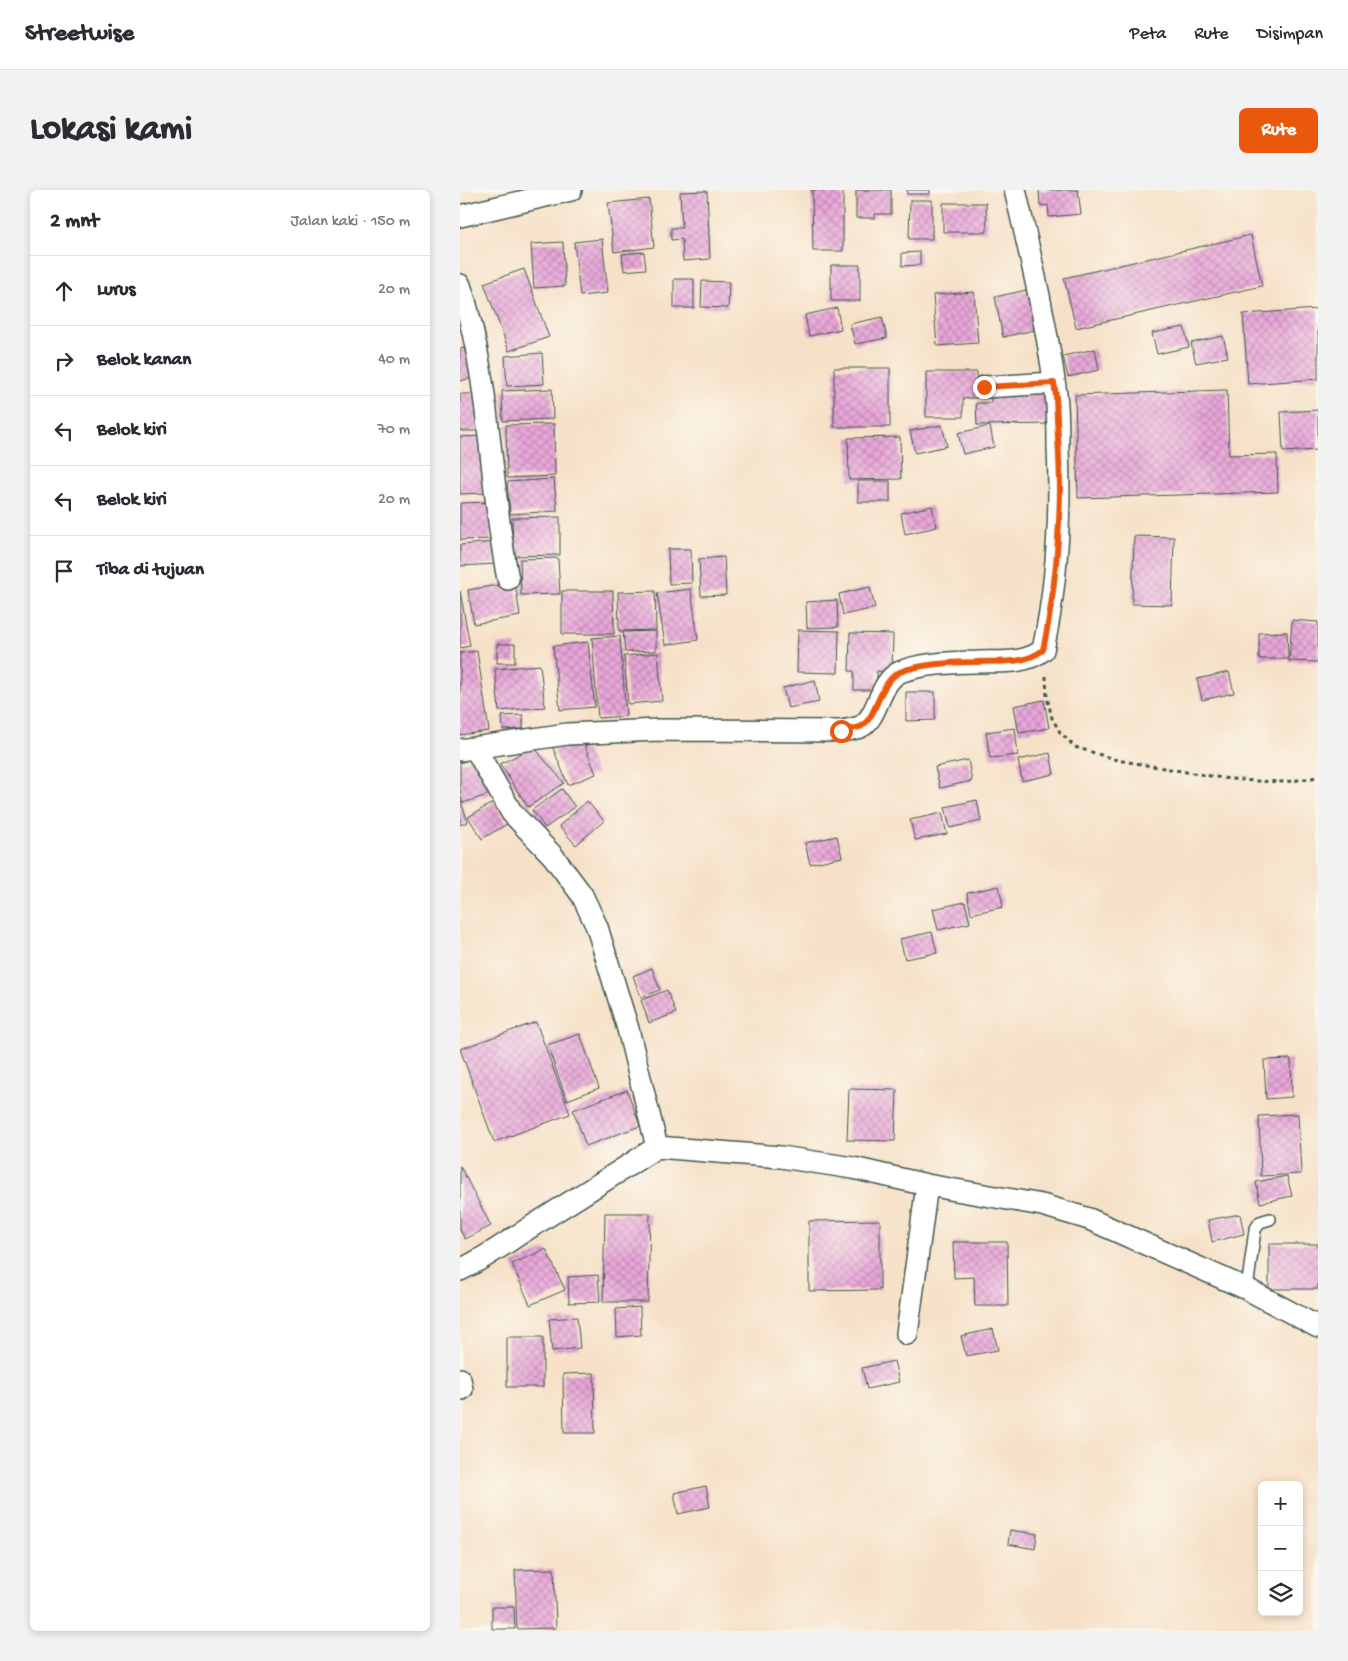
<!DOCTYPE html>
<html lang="id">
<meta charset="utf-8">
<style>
:root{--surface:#fff;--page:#f2f2f3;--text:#2b2b33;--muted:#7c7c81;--line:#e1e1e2;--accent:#ea580c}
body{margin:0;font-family:"Gochi Hand",sans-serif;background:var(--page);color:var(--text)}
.controls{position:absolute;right:15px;bottom:15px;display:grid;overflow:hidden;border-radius:8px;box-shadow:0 2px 8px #0003}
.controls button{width:45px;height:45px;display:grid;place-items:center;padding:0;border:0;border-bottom:1px solid var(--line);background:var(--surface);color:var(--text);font:25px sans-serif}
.stop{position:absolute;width:15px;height:15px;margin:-11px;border:4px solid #ea580c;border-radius:50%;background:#fff}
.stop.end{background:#ea580c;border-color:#fff;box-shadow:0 1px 5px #0008}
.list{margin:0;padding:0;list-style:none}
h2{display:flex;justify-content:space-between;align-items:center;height:65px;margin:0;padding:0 20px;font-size:21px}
h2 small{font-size:16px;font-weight:400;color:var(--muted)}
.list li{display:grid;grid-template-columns:32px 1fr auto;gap:15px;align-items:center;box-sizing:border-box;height:70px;padding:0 20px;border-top:1px solid var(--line)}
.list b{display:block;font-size:19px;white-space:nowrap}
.list em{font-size:16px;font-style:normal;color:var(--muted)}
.icon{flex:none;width:28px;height:28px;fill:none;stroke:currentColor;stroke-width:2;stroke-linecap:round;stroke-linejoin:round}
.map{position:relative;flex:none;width:858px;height:1441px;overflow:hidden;border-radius:8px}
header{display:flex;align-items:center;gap:30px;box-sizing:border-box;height:70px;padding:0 25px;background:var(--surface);border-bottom:1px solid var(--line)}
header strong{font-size:24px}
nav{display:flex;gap:28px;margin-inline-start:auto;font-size:18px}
.intro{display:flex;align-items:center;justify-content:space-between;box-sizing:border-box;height:120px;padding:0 30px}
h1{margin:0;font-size:35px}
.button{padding:12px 22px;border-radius:8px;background:var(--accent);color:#fff;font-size:18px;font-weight:700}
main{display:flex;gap:30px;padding:0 30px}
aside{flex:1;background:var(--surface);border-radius:8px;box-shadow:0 2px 8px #0003}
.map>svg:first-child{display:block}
</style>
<header>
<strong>Streetwise</strong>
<nav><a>Peta</a><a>Rute</a><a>Disimpan</a></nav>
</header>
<div class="intro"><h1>Lokasi kami</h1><a class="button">Rute</a></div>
<main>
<aside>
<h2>2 mnt<small>Jalan kaki · 150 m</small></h2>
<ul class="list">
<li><svg class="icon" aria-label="ahead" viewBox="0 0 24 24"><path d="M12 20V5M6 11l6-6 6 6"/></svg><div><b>Lurus</b></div><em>20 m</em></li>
<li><svg class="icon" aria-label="right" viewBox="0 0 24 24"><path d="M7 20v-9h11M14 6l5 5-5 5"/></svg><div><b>Belok kanan</b></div><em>40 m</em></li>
<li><svg class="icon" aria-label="left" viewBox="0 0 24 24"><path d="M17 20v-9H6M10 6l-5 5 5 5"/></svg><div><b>Belok kiri</b></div><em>70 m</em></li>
<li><svg class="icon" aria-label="left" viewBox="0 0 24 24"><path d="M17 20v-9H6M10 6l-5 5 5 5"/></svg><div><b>Belok kiri</b></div><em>20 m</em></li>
<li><svg class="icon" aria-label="arrive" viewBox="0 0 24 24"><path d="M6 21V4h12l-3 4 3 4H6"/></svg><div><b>Tiba di tujuan</b></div></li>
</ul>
</aside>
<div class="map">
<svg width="858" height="1441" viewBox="0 0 858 1441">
<defs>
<pattern id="building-cross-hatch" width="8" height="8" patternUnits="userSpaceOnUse" patternTransform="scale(1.25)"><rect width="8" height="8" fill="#e9a7d9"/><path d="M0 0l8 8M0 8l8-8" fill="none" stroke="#bc89b1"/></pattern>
</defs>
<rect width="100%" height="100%" fill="#fbf7ec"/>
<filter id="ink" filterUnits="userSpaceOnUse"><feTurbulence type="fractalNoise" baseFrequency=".02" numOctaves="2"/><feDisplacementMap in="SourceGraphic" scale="10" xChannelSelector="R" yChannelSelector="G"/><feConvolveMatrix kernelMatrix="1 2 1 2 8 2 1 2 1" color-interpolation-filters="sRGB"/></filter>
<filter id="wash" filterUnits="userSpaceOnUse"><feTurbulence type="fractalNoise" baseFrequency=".0096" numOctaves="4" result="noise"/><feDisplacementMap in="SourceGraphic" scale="20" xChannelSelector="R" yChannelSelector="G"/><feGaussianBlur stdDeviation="1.12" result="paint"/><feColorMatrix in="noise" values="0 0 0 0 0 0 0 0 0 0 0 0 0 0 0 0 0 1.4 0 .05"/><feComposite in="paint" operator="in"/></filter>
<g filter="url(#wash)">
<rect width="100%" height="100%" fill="#f6e1c8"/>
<g id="blocks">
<path fill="url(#building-cross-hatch)" d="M352,0H383V61H353Z
M396,0H431V24H415V28H396Z
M447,0H470V4H447Z
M579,0H618L621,24L589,27L588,15L580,16Z
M247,1L250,69L223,71L222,49L211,50V38H222L220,2Z
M189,9L194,57L154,62L148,13Z
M450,10H472V49H449Z
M483,13H526L527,42H483Z
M791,45L802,96L616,138L604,88Z
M142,49L148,103L120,106L114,52Z
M103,52L105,96L74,98L71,54Z
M184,62L186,79L164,81L162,64Z
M460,62V75L442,76V63Z
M371,75H400V111H371Z
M64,79L89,147L49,161L24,93Z
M214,89H234V118H214Z
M242,91L269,92L268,118L241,117Z
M571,99L579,139L543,147L535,107Z
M514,102L518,153L477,156L473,105Z
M377,118L381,139L349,146L345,125Z
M858,119V189L788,194L783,124Z
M422,127L427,148L395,154L390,134Z
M724,137L729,157L697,164L692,143Z
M763,146L768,167L736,173L731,153Z
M4,158L12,188L0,191V159Z
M635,159L639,180L608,187L603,166Z
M82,163L84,194L47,196L45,166Z
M374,178H430V237H374Z
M466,182H517V208H503V227H466Z
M92,199L93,229L43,231L42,201Z
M593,200L594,234L517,235L516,213H531V201Z
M767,200L769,265L817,264L818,302L618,308L615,205Z
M0,204H18V241H0Z
M858,220V260L823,262L821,222Z
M94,234L95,286L47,288L46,235Z
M482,235L487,256L455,263L450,241Z
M530,236L534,257L503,264L498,243Z
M25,246L26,303L0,304V247Z
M440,247L441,289L389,290L388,248Z
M94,289L97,321L50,324L47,292Z
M398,291H430V312H398Z
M30,312L31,349L0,350V313Z
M472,316L477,337L445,344L441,323Z
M100,327V365L53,366L52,328Z
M674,346L714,347L712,415L672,414Z
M35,352L36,374L0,376V355Z
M208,359H231L232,393L209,394Z
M264,367L266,405L241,406L239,369Z
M98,368L100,404L61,405L60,369Z
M55,392L60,426L14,434L8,400Z
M410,397L415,418L383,425L379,404Z
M231,399L238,450L205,455L197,403Z
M0,401L10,456L0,458Z
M102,401H153L154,444H102Z
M195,401L196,440L159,441L158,402Z
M377,410L378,437L347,438L346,412Z
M832,430L858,432V472L829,471Z
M338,440L379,441L378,483L337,482Z
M196,441V461L165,462L163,442Z
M827,442L828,469H799V443Z
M390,443L433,444L432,482L417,481V500H394V481H389Z
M160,446L166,526L138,528L132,448Z
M128,452L135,517L100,520L93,456Z
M37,454H55V473H37Z
M17,461L29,541L0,545V463Z
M198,463L202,511L168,514L164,466Z
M80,475L85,517L39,521L35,479Z
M769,482L774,503L742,510L737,489Z
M355,490L359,512L328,518L323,498Z
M446,502H475V530L446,531Z
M584,510L589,538L559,543L554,516Z
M63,525V539L43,540L42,526Z
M555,538L558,565L530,568L526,542Z
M121,546L136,584L108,595L93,558Z
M74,557L104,593L68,617L40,574Z
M590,563L594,584L562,591L558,570Z
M17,567L30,604L3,613L0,604V573Z
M508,570L512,591L480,598L475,577Z
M102,599L115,617L85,638L72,620Z
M0,609L8,632L0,635Z
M517,610L521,631L490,638L485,617Z
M127,611L144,631L116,655L99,636Z
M34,612L47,634L22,649L8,627Z
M482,623L487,644L455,650L450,630Z
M377,646L382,667L350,674L345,653Z
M539,696L543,717L511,724L507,703Z
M505,712L510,733L478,740L473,719Z
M472,742L477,763L445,769L440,749Z
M192,778L200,800L181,807L173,786Z
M207,800L216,823L189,833L181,810Z
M76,832L110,924L34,952L0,859Z
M120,844L139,898L107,910L87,855Z
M831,869L832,907L806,909L804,870Z
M389,899L437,900L435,951L387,950Z
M167,900L180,936L126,956L113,920Z
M838,924L841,984L801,986L799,926Z
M0,976L31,1036L5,1049L0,1040Z
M827,986L832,1006L800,1013L796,992Z
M145,1023H190L188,1112H143Z
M780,1024L784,1044L752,1052L748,1030Z
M420,1030V1100L349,1101V1031Z
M493,1052H547L548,1116H515L514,1087L494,1088Z
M809,1054H858V1099H809Z
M86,1059L105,1100L70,1115L52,1074Z
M138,1085L140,1112L109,1113L108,1087Z
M180,1117L181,1145L157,1147L156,1119Z
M117,1127L120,1158L92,1161L89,1129Z
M533,1139L538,1160L506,1166L501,1146Z
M47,1147H83V1197H47Z
M434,1171L439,1192L407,1199L402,1178Z
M134,1183L135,1243H104L103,1184Z
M246,1296L250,1317L218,1324L214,1303Z
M550,1340L577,1344L575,1359L548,1354Z
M94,1379L96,1438L57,1439L55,1380Z
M32,1417H54L55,1439H32Z"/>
</g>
</g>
<g filter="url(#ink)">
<use href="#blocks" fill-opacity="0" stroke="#3f564a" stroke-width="1"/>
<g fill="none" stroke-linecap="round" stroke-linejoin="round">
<defs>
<path id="lane" d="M787,1099L795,1040L800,1032L810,1029"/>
<path id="street" d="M0,26L111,0
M0,95C31,188 29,293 48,389
M524,197L594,193
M0,560L107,544L198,540L381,541C387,540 394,539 400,537C419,528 418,492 440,482C459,474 495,472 517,472C539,471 564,475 583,460C597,394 601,325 598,257C598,239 598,221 596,204C587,136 571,67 555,0
M197,957L321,967L393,978L467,995L582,1015L629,1029L787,1099L858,1137
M0,1080C24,1069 44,1054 66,1040C110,1012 154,985 197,957L168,839L137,737L122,705L93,666L52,623L15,558
M447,1144L467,995
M0,1189L2,1199"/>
</defs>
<use href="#lane" stroke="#3f564a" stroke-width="14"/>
<use href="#street" stroke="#3f564a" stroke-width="24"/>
<path stroke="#3f564a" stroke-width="3" stroke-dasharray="4 4" stroke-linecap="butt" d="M586,486L587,507L592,528L600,542L615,557L657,570L762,588L793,591L825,592L858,587"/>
<use href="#lane" stroke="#fff" stroke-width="11"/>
<use href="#street" stroke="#fff" stroke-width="21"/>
</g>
</g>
<g fill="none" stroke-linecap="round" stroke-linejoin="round" filter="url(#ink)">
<path stroke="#ea580c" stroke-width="6" d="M381,541C387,540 394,539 400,537C418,528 418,492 440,482C459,474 495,472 517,472C539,471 564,475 583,460C594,409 599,354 600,301C600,270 597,238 596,206L594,193L524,197"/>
</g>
</svg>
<div class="controls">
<button>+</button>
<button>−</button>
<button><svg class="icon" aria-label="layers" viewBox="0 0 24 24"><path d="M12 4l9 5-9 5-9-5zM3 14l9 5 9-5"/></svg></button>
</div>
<div class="stop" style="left:381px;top:541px"></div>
<div class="stop end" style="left:524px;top:197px"></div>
</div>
</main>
